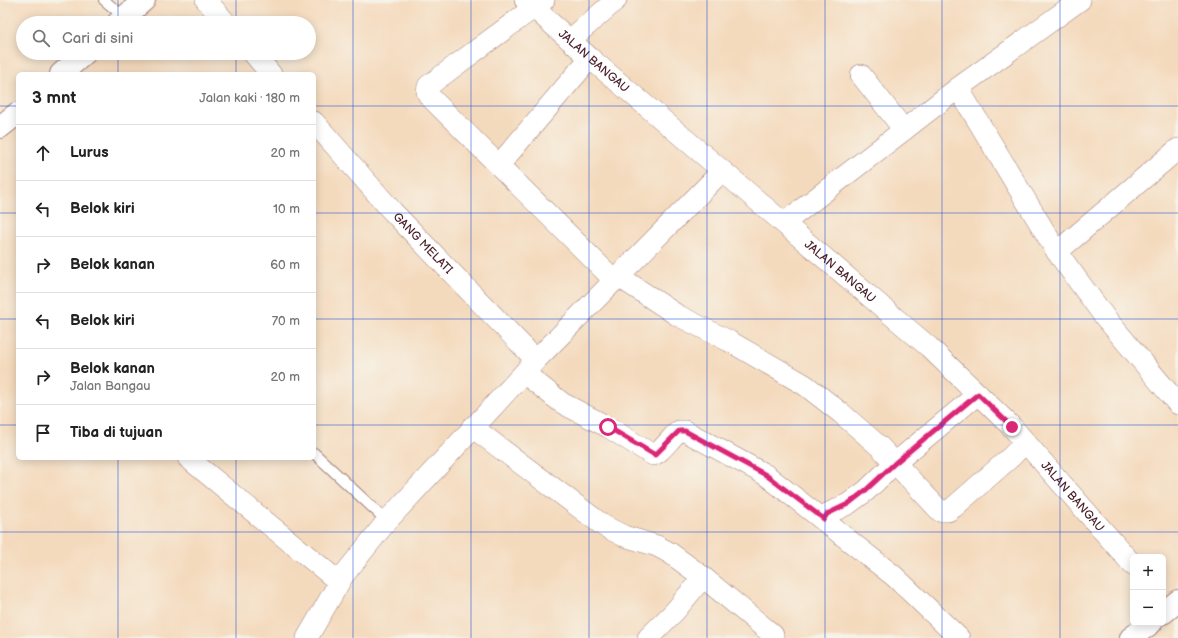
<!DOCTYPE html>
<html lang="id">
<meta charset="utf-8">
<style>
:root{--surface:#fff;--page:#f2f2f2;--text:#222;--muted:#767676;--line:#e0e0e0}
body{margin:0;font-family:"Balsamiq Sans",sans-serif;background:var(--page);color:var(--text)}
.controls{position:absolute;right:12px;bottom:12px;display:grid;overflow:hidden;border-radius:6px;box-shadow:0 2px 10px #0003}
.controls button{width:36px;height:36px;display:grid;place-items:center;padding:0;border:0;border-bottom:1px solid var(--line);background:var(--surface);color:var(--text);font:20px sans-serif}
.stop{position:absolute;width:12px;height:12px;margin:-9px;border:3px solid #db2777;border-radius:50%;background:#fff}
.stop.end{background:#db2777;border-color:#fff;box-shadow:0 1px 4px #0008}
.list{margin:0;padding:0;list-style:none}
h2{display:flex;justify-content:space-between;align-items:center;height:52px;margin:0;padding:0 16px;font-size:17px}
h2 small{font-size:13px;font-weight:400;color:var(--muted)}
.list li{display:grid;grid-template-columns:26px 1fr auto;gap:12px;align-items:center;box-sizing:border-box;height:56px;padding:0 16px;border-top:1px solid var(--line)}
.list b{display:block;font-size:15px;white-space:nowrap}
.list p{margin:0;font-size:13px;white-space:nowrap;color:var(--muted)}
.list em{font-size:13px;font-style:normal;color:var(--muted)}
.icon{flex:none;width:22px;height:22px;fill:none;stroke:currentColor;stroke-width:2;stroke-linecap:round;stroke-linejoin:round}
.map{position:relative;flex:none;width:1178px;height:638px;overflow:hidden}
.search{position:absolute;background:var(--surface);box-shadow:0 2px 10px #0003;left:16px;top:16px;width:300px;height:44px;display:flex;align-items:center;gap:10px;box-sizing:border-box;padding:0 14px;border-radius:22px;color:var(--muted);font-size:15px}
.panel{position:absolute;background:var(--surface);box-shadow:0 2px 10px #0003;left:16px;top:72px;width:300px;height:388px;border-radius:6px}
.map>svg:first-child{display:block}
</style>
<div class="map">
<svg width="1178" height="638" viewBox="0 0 1178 638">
<rect width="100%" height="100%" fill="#f7f3e8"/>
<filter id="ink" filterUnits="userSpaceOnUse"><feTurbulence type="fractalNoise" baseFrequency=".025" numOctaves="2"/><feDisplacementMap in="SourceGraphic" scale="8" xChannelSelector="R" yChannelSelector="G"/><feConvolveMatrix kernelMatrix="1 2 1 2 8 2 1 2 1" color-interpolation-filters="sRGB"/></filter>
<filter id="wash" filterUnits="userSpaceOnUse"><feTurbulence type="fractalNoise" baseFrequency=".012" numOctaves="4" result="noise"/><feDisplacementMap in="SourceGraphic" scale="16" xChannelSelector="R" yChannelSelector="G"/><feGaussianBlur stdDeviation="0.9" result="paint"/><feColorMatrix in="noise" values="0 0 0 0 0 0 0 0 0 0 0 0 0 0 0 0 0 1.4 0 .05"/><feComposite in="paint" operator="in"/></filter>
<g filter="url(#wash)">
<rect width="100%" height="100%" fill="#f4dabd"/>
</g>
<g filter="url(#ink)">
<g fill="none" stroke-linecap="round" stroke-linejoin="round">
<defs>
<path id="lane" d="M104,0L124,17
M314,453L387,521"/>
<g id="street">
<path d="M206,0L226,23"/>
<path id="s1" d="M525,0L590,58L929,347L1012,427L1133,565"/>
<path d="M544,0L428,86L427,92L429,96L614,280"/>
<path d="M570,40L616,0"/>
<path d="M253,53L271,74"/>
<path d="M861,75L904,130"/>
<path d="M958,88L1057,252L1104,316L1178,404"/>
<path id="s2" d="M314,122L393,212L536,360"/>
<path d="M499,165L590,58"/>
<path d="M784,223L958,88L1080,0"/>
<path d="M1057,252L1178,149"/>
<path d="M618,276L677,315L729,341L805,385L841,413L880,447L940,511H948L954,507L1012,456L1025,442"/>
<path d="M524,373L562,403L608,427L653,455C659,455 672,436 679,431H685L766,475L894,576L959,638"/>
<path d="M472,427L604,526L624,536L657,546L670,553L703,577L773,635"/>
<path d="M188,458L339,582"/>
<path d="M824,519L827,514L848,504L866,491L895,463L978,394"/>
<path d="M307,638L343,576L387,521L536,360L722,171"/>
<path d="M648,638L675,611L703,577"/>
</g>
<path id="secondary" d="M118,23L144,0
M61,74L85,53
M0,127L18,113"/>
<path id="highway" d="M1163,613L1178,601
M1131,638L1151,623"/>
</defs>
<use href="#lane" stroke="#9f7c74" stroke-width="12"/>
<use href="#street" stroke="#9f7c74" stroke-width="22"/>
<use href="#secondary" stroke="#9f7c74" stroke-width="24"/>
<use href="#highway" stroke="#9f7c74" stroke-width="24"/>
<use href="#lane" stroke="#fff" stroke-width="10"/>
<use href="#street" stroke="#fff" stroke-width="21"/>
<use href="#secondary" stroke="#fff" stroke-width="22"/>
<use href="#highway" stroke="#fff" stroke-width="22"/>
</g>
</g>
<g fill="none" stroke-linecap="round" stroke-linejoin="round" filter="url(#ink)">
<path stroke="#db2777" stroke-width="5" d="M608,427L655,455L679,431H685L766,475L824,519L827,514L848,504L866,490L895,463L978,394L1012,427"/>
</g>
<path fill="none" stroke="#1d4ed8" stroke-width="1" stroke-opacity="0.55" d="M118,0V23M236,0V23M353,0V638M471,0V638M589,0V638M707,0V638M825,0V638M942,0V638M1060,0V638M118,53V74M236,53V74M0,106H18M314,106H1178M0,213H18M314,213H1178M0,319H18M314,319H1178M0,425H18M314,425H1178M118,458V638M236,458V638M0,532H1178"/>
<g text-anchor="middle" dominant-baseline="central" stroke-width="4" stroke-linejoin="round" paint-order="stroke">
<g font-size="12" fill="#4a1f2b" stroke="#f7f3e8">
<text stroke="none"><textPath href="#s1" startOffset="92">JALAN BANGAU</textPath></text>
<text stroke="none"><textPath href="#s2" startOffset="163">GANG MELATI</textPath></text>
<text stroke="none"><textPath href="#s1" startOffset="416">JALAN BANGAU</textPath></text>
<text stroke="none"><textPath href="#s1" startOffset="740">JALAN BANGAU</textPath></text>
</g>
</g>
</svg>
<div class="controls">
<button>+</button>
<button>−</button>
</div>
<div class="stop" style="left:608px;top:427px"></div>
<div class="stop end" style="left:1012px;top:427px"></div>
<div class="search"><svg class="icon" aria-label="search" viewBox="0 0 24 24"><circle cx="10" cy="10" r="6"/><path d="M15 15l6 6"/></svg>Cari di sini</div>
<section class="panel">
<h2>3 mnt<small>Jalan kaki · 180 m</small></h2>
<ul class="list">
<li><svg class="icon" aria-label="ahead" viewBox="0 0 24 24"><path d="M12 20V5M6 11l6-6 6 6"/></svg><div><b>Lurus</b></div><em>20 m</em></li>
<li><svg class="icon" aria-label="left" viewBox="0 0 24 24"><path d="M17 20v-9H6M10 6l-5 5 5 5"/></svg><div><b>Belok kiri</b></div><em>10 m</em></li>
<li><svg class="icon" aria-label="right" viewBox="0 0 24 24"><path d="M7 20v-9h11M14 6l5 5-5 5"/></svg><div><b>Belok kanan</b></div><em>60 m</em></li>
<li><svg class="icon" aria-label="left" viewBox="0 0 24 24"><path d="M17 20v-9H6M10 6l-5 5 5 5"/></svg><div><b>Belok kiri</b></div><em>70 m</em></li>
<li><svg class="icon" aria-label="right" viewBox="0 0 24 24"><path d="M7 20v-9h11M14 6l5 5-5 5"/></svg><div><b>Belok kanan</b><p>Jalan Bangau</p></div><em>20 m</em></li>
<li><svg class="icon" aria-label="arrive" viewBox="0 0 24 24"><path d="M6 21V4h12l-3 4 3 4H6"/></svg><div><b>Tiba di tujuan</b></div></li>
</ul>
</section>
</div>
